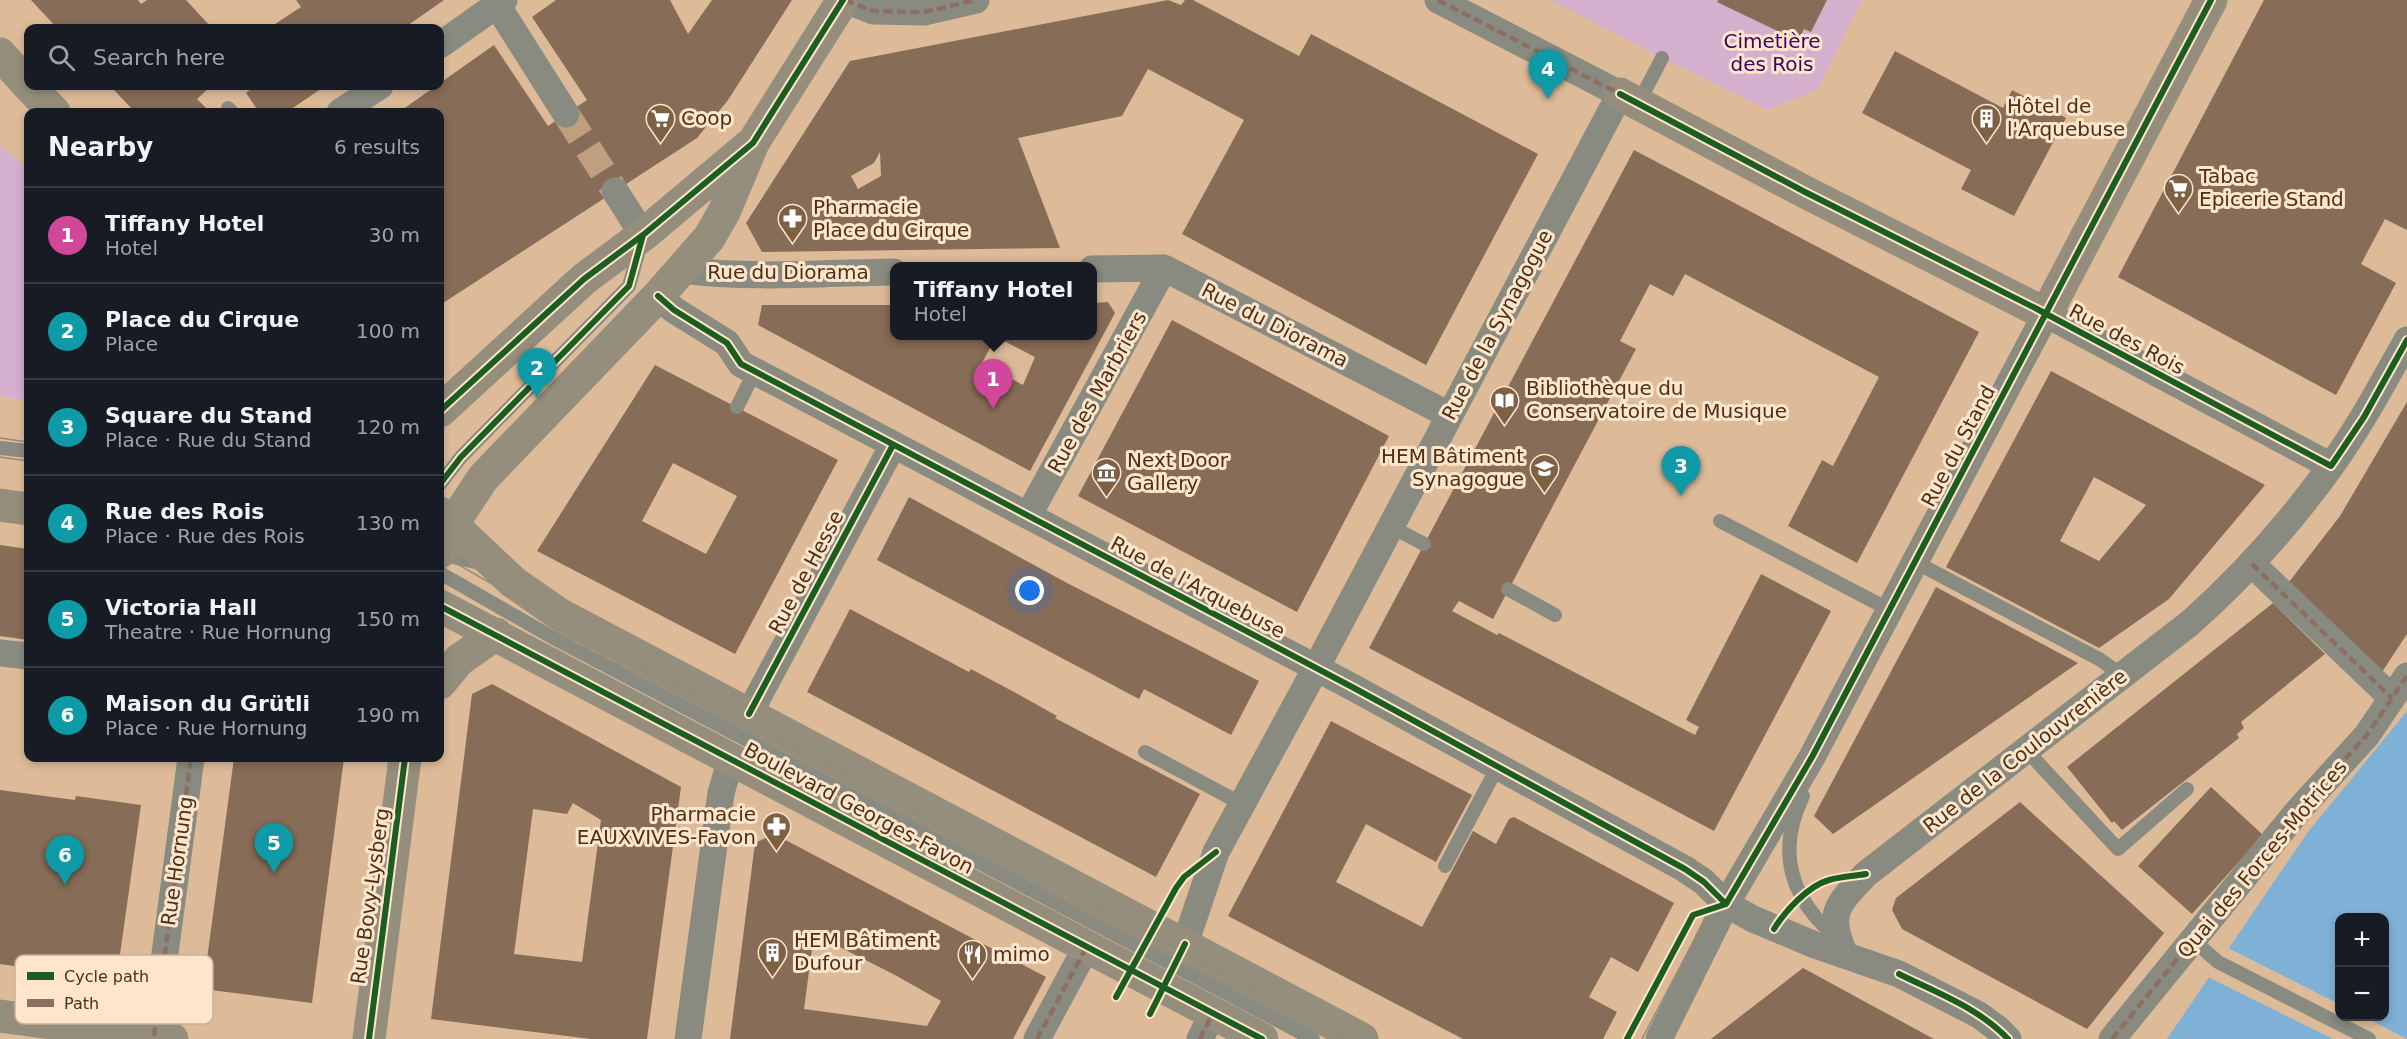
<!DOCTYPE html>
<meta charset="utf-8">
<style>
:root{--surface:#171b24;--page:#20242c;--text:#f1f3f6;--muted:#9ea1a6;--line:#363941;--accent:#0f766e}
body{margin:0;font-family:"DejaVu Sans",sans-serif;background:var(--page);color:var(--text)}
.controls{position:absolute;right:18px;bottom:18px;display:grid;overflow:hidden;border-radius:12px;box-shadow:0 3px 9px #0003}
.controls button{width:54px;height:54px;display:grid;place-items:center;padding:0;border:0;border-bottom:2px solid var(--line);background:var(--surface);color:var(--text);font:30px sans-serif}
.you{position:absolute;left:1030px;top:591px;width:21px;height:21px;margin:-15px;border:4px solid #fff;border-radius:50%;background:#1a73e8;box-shadow:0 0 0 9px #1a73e833}
.badge{display:grid;place-items:center;width:39px;height:39px;border-radius:50%;background:var(--accent);color:#fff;font-size:20px;font-weight:700}
.pin{position:absolute;translate:-50% -50px;filter:drop-shadow(0 2px 3px #0008)}
.pin::after{content:'';position:absolute;top:32px;width:21px;height:18px;background:inherit;clip-path:polygon(0 0,100% 0,50% 100%)}
.popup{position:absolute;left:890px;top:262px;width:207px;height:78px;box-sizing:border-box;display:grid;place-content:center;border-radius:12px;background:var(--surface);filter:drop-shadow(0 2px 4px #0005);font-size:20px;white-space:nowrap;color:var(--muted)}
.popup b{font-size:22px;color:var(--text)}
.popup::after{content:'';position:absolute;left:50%;top:100%;margin-left:-12px;border:12px solid transparent;border-top-color:var(--surface)}
.list{margin:0;padding:0;list-style:none}
h2{display:flex;justify-content:space-between;align-items:center;height:78px;margin:0;padding:0 24px;font-size:26px}
h2 small{font-size:20px;font-weight:400;color:var(--muted)}
.list li{display:grid;grid-template-columns:39px 1fr auto;gap:18px;align-items:center;box-sizing:border-box;height:96px;padding:0 24px;border-top:2px solid var(--line)}
.list b{display:block;font-size:22px;white-space:nowrap}
.list p{margin:0;font-size:20px;white-space:nowrap;color:var(--muted)}
.list em{font-size:20px;font-style:normal;color:var(--muted)}
.icon{flex:none;width:33px;height:33px;fill:none;stroke:currentColor;stroke-width:2;stroke-linecap:round;stroke-linejoin:round}
.map{position:relative;flex:none;width:2407px;height:1039px;overflow:hidden}
.search{position:absolute;background:var(--surface);box-shadow:0 3px 9px #0003;left:24px;top:24px;width:420px;height:66px;display:flex;align-items:center;gap:15px;box-sizing:border-box;padding:0 21px;border-radius:12px;color:var(--muted);font-size:22px}
.panel{position:absolute;background:var(--surface);box-shadow:0 3px 9px #0003;left:24px;top:108px;width:420px;height:654px;border-radius:12px}
.map>svg:first-child{display:block}
</style>
<div class="map">
<svg width="2407" height="1039" viewBox="0 0 2407 1039">
<rect width="100%" height="100%" fill="#db9"/>
<path fill="#d4afce" d="M1551,0H1862L1818,89L1768,110L1662,58Z
M0,144L28,171V400L0,396Z"/>
<path fill="#7fb0d6" fill-rule="evenodd" d="M2407,711V1039H2167L2308,832ZM2340,918H2384V1016H2340Z"/>
<path fill="#db9" d="M2228,948L2339,1004L2340,1016L2365,1017L2407,1039H2333L2208,977Z"/>
<path fill="#876c57" fill-rule="evenodd" d="M31,0H138L141,4L147,0H186L212,28H57Z
M296,0H444L404,28H269L301,7Z
M556,0H670L688,34L712,0H792L728,100L697,138L440,305V112H399L494,45L548,126L587,100L532,17Z
M1168,0L1181,5L1185,0H1193L1299,56L1311,34L1538,154L1426,365L1182,234L1244,120L1148,69L1122,116L1018,138L1060,248L762,252L746,223L850,61ZM880,152L881,176L858,189L851,176L874,163Z
M1718,0H1827L1811,32L1804,29L1798,41L1717,2Z
M2264,0H2407V230L2385,219L2361,264L2396,283L2336,395L2118,277Z
M1895,51L2003,108L2012,90L2066,118L2014,216L1961,189L1971,170L1862,113Z
M110,86H211L197,99L210,112H135Z
M255,86H325L287,112H259L246,93Z
M1634,150L1979,332L1857,563L1788,526L1822,460L1833,466L1879,377L1685,274L1673,296L1650,284L1620,341L1636,349L1493,619L1459,601L1452,611L1497,635L1499,633L1695,735L1699,727L1686,720L1761,574L1831,611L1714,831L1369,648Z
M1108,302L1115,313L1030,471L758,325L762,305H894V336H1092V303ZM996,337L1035,357L1023,385L982,363Z
M1172,320L1389,436L1297,612L1078,496ZM1166,457L1177,464L1174,468L1163,463Z
M655,365L838,460L735,654L537,551ZM673,463L737,496L706,554L642,521Z
M2051,371L2265,485L2169,599L2099,648L1946,567ZM2094,477L2146,505L2099,561L2060,541Z
M2407,402V634L2382,672L2289,582L2340,516Z
M909,497L1069,584L1259,681L1231,735L1144,689L1139,699L877,560Z
M0,545L28,549V640L0,636Z
M1936,587L2078,663L1833,834L1814,816Z
M2273,603L2325,654L2241,722L2244,728L2237,734L2239,738L2122,830L2114,821L2112,823L2067,767Z
M850,609L969,672L971,669L1014,692L1057,716L1055,718L1200,794L1156,877L807,692Z
M492,684L681,787L647,1039H591L431,1019L472,694ZM573,803L601,820L582,962L514,954L533,809L567,814Z
M1331,721L1472,795L1436,862L1366,824L1336,882L1422,927L1473,831L1496,844L1509,819L1514,817L1674,903L1638,972L1611,957L1589,997L1617,1012L1603,1039H1463L1228,916Z
M234,758H344L312,1003L203,989Z
M2211,787L2263,835L2192,914L2138,866Z
M0,790L75,800L76,796L141,805L116,983L50,975V971L0,964Z
M2020,802L2164,933L2087,1029L1902,929L1892,910L1896,898Z
M774,834L1046,977L1013,1039H730L755,843ZM814,934L895,975L941,1001L927,1026L804,1009Z
M1803,968L1871,1005L1934,1039H1711Z"/>
<g fill="none" stroke-linecap="round" stroke-linejoin="round">
<path stroke="#c09f7f" stroke-width="27" stroke-dasharray="27 14" stroke-linecap="butt" d="M566,114L615,191"/>
<path stroke="#898b80" stroke-width="14" d="M1638,104L1662,58
M228,108L232,112
M737,407L755,371
M0,448L28,451
M440,484L461,457L629,286L641,243
M1720,521L1890,610
M1390,526L1424,544
M440,554L484,564
M1915,562L2099,659L2122,675
M440,573L550,636L1313,1039
M1508,589L1555,615
M2027,751L2118,849L2187,789
M1145,752L1242,804
M1803,796C1776,852 1790,899 1837,938
M1445,866L1498,766
M2194,941L2218,962L2369,1039"/>
<path stroke="#898b80" stroke-width="27" d="M845,0L873,11L924,12L976,0
M497,5L566,114
M440,45L504,0
M340,112L380,86
M615,191L643,235
M1092,269L1164,268L1449,415
M682,270C751,279 824,273 894,272
M658,296L674,310L727,343L741,364L1354,688L1685,869L1704,882L1726,904L1753,919L1815,945L1899,974L1979,1015L1998,1029L2008,1039
M1028,516L1164,268
M2252,564L2392,698
M0,653L28,656
M749,714L893,445
M1185,944L1216,852L1316,668L1620,94L1438,0
M1845,955C1826,913 1837,905 1866,874L2190,623C2243,576 2290,523 2331,466C2360,426 2383,383 2407,340
M154,1036L191,758
M688,1039L721,793L731,759
M1037,1039L1087,946
M1200,1039L1213,1013
M1659,1039L1726,904L1812,757L2046,314L2331,466
M2112,1039L2297,812L2367,735L2407,676"/>
<path stroke="#958e7d" stroke-width="33" d="M0,54L28,85
M29,86L54,112
M1620,94L1805,192L2046,314L2211,0
M440,411L584,279L643,235L750,145
M0,505L28,509
M440,513L513,582L559,614L1362,1039
M440,552L452,525L483,478L658,296L709,238L724,212L753,143L843,0
M440,606L1262,1039
M440,683L459,660L496,634
M0,1016L172,1039
M369,1039L405,758"/>
<path stroke="#968b7a" stroke-width="1.5" d="M0,438L28,442
M0,457L28,461
M440,554L558,622L1347,1039
M1805,791L2221,0
M1642,1039L1703,923L1747,857L1784,793L2200,0"/>
<path stroke="#8d6e63" stroke-width="4.5" stroke-dasharray="9 4.5" stroke-linecap="butt" d="M845,0L873,11L924,12L976,0
M1438,0L1620,94
M2252,564L2392,698
M154,1036L191,758
M1037,1039L1087,946
M1200,1039L1213,1013
M2112,1039L2297,812L2367,735L2407,676"/>
<defs>
<path id="cycleway" d="M1620,94L1805,192L2037,309L2331,466L2364,417L2407,340
M658,296L674,310L727,343L741,364L1354,688L1685,869L1704,882L1726,904
M440,411L584,279L643,235L753,143L843,0
M440,484L461,457L629,286L643,235
M440,606L1262,1039
M749,714L893,445
M1726,904L1812,757L2211,0
M1774,929C1785,911 1808,886 1829,880C1840,877 1854,876 1866,874
M1899,974C1935,992 1979,1008 2008,1039
M1116,997L1176,888L1184,877L1216,852
M1150,1014L1185,944
M369,1039L405,758
M1627,1039L1693,915L1726,904"/>
</defs>
<use href="#cycleway" stroke="#ffe5cc" stroke-width="10"/>
<use href="#cycleway" stroke="#1b5e20" stroke-width="6"/>
</g>
<defs>
<symbol id="supermarket-pin" viewBox="-11 -11 22 30"><path d="M0 17L-7.5 6A9.5 9.5 0 1 1 7.5 6Z" fill="#7d6144" stroke="#ffe5cc"/><path d="M-6-5.5h2.5l.6 2H6L4.5 2H-2.5L-4.4-4H-6ZM-1.5 3.2a1.3 1.3 0 1 0 .1 0ZM3 3.2a1.3 1.3 0 1 0 .1 0Z" fill="#fff"/></symbol>
<symbol id="building-pin" viewBox="-11 -11 22 30"><path d="M0 17L-7.5 6A9.5 9.5 0 1 1 7.5 6Z" fill="#7d6144" stroke="#ffe5cc"/><path d="M-4-6H4V6H1V3H-1V6H-4ZM-2.5-4.3h1.7v1.8h-1.7ZM.8-4.3h1.7v1.8H.8ZM-2.5-1h1.7V.8h-1.7ZM.8-1h1.7V.8H.8Z" fill="#fff"/></symbol>
<symbol id="pharmacy-pin" viewBox="-11 -11 22 30"><path d="M0 17L-7.5 6A9.5 9.5 0 1 1 7.5 6Z" fill="#7d6144" stroke="#ffe5cc"/><path d="M-2-6h4v4h4v4h-4v4h-4v-4h-4v-4h4Z" fill="#fff"/></symbol>
<symbol id="library-pin" viewBox="-11 -11 22 30"><path d="M0 17L-7.5 6A9.5 9.5 0 1 1 7.5 6Z" fill="#7d6144" stroke="#ffe5cc"/><path d="M-6-4Q-3-5.5-.7-3.5V5Q-3 3-6 4ZM6-4Q3-5.5 .7-3.5V5Q3 3 6 4Z" fill="#fff"/></symbol>
<symbol id="university-pin" viewBox="-11 -11 22 30"><path d="M0 17L-7.5 6A9.5 9.5 0 1 1 7.5 6Z" fill="#7d6144" stroke="#ffe5cc"/><path d="M0-5L7-2L0 1L-7-2ZM-4 1L0 2.5L4 1V4Q0 6-4 4Z" fill="#fff"/></symbol>
<symbol id="museum-pin" viewBox="-11 -11 22 30"><path d="M0 17L-7.5 6A9.5 9.5 0 1 1 7.5 6Z" fill="#7d6144" stroke="#ffe5cc"/><path d="M0-6L6-3V-2H-6V-3ZM-5-1h2V3h-2ZM-1-1h2V3h-2ZM3-1h2V3H3ZM-6 4H6V6H-6Z" fill="#fff"/></symbol>
<symbol id="restaurant-pin" viewBox="-11 -11 22 30"><path d="M0 17L-7.5 6A9.5 9.5 0 1 1 7.5 6Z" fill="#7d6144" stroke="#ffe5cc"/><path d="M-5-6h1v4h1v-4h1v4h1v-4h1v5L-1.5 .5V6h-2V.5L-5-1ZM5-6V6H3V1.5H1.5Q1.5-4 5-6Z" fill="#fff"/></symbol>
</defs>
<g fill-rule="evenodd">
<use href="#supermarket-pin" x="644" y="102" width="33" height="45"/>
<use href="#building-pin" x="1970" y="102" width="33" height="45"/>
<use href="#supermarket-pin" x="2162" y="172" width="33" height="45"/>
<use href="#pharmacy-pin" x="776" y="202" width="33" height="45"/>
<use href="#library-pin" x="1488" y="384" width="33" height="45"/>
<use href="#university-pin" x="1528" y="452" width="33" height="45"/>
<use href="#museum-pin" x="1090" y="456" width="33" height="45"/>
<use href="#pharmacy-pin" x="760" y="810" width="33" height="45"/>
<use href="#building-pin" x="756" y="936" width="33" height="45"/>
<use href="#restaurant-pin" x="956" y="938" width="33" height="45"/>
</g>
<g text-anchor="middle" dominant-baseline="central" stroke-width="6" stroke-linejoin="round" paint-order="stroke">
<g font-size="20" fill="#3d0065" stroke="#ffe5cc">
<text x="1772" y="41">Cimetière<tspan x="1772" dy="23">des Rois</tspan></text>
</g>
<g font-size="20" fill="#4a3117" stroke="#ffe5cc" text-anchor="start">
<text x="2007" y="106">Hôtel de<tspan x="2007" dy="23">l'Arquebuse</tspan></text>
<text x="681" y="118">Coop</text>
<text x="2199" y="176">Tabac<tspan x="2199" dy="23">Epicerie Stand</tspan></text>
<text x="813" y="207">Pharmacie<tspan x="813" dy="23">Place du Cirque</tspan></text>
<text x="1526" y="388">Bibliothèque du<tspan x="1526" dy="23">Conservatoire de Musique</tspan></text>
<text x="1524" y="456" text-anchor="end">HEM Bâtiment<tspan x="1524" dy="23">Synagogue</tspan></text>
<text x="1127" y="460">Next Door<tspan x="1127" dy="23">Gallery</tspan></text>
<text x="756" y="814" text-anchor="end">Pharmacie<tspan x="756" dy="23">EAUXVIVES-Favon</tspan></text>
<text x="794" y="940">HEM Bâtiment<tspan x="794" dy="23">Dufour</tspan></text>
<text x="993" y="954">mimo</text>
</g>
<g font-size="20" fill="#4a3117" stroke="#ffe5cc">
<text x="788" y="272">Rue du Diorama</text>
<text transform="translate(1275 325) rotate(27)">Rue du Diorama</text>
<text transform="translate(1497 325) rotate(-62)">Rue de la Synagogue</text>
<text transform="translate(2127 339) rotate(28)">Rue des Rois</text>
<text transform="translate(1097 392) rotate(-61)">Rue des Marbriers</text>
<text transform="translate(1958 446) rotate(-62)">Rue du Stand</text>
<text transform="translate(806 572) rotate(-62)">Rue de Hesse</text>
<text transform="translate(1198 587) rotate(28)">Rue de l'Arquebuse</text>
<text transform="translate(2025 751) rotate(-38)">Rue de la Coulouvrenière</text>
<text transform="translate(859 808) rotate(28)">Boulevard Georges-Favon</text>
<text transform="translate(2262 859) rotate(-50)">Quai des Forces-Motrices</text>
<text transform="translate(177 861) rotate(-82)">Rue Hornung</text>
<text transform="translate(370 896) rotate(-82)">Rue Bovy-Lysberg</text>
</g>
</g>
<rect x="15" y="955" width="198" height="69" rx="9" fill="#ffe5cc" stroke="#c9af96" stroke-width="1.5"/>
<rect x="27" y="972" width="27" height="8" fill="#1b5e20"/>
<rect x="27" y="999" width="27" height="8" fill="#8d6e63"/>
<g font-size="16" fill="#4a3117">
<text x="64" y="982">Cycle path</text>
<text x="64" y="1009">Path</text>
</g>
</svg>
<div class="controls">
<button>+</button>
<button>−</button>
</div>
<div class="you"></div>
<div class="pin badge" style="left:993px;top:409px;background:#d1479c">1</div>
<div class="popup"><b>Tiffany Hotel</b>Hotel</div>
<div class="pin badge" style="left:537px;top:398px;background:#0f9aa8">2</div>
<div class="pin badge" style="left:1681px;top:496px;background:#0f9aa8">3</div>
<div class="pin badge" style="left:1548px;top:99px;background:#0f9aa8">4</div>
<div class="pin badge" style="left:274px;top:873px;background:#0f9aa8">5</div>
<div class="pin badge" style="left:65px;top:885px;background:#0f9aa8">6</div>
<div class="search"><svg class="icon" aria-label="search" viewBox="0 0 24 24"><circle cx="10" cy="10" r="6"/><path d="M15 15l6 6"/></svg>Search here</div>
<section class="panel">
<h2>Nearby<small>6 results</small></h2>
<ul class="list">
<li><span class="badge" style="background:#d1479c">1</span><div><b>Tiffany Hotel</b><p>Hotel</p></div><em>30 m</em></li>
<li><span class="badge" style="background:#0f9aa8">2</span><div><b>Place du Cirque</b><p>Place</p></div><em>100 m</em></li>
<li><span class="badge" style="background:#0f9aa8">3</span><div><b>Square du Stand</b><p>Place · Rue du Stand</p></div><em>120 m</em></li>
<li><span class="badge" style="background:#0f9aa8">4</span><div><b>Rue des Rois</b><p>Place · Rue des Rois</p></div><em>130 m</em></li>
<li><span class="badge" style="background:#0f9aa8">5</span><div><b>Victoria Hall</b><p>Theatre · Rue Hornung</p></div><em>150 m</em></li>
<li><span class="badge" style="background:#0f9aa8">6</span><div><b>Maison du Grütli</b><p>Place · Rue Hornung</p></div><em>190 m</em></li>
</ul>
</section>
</div>
